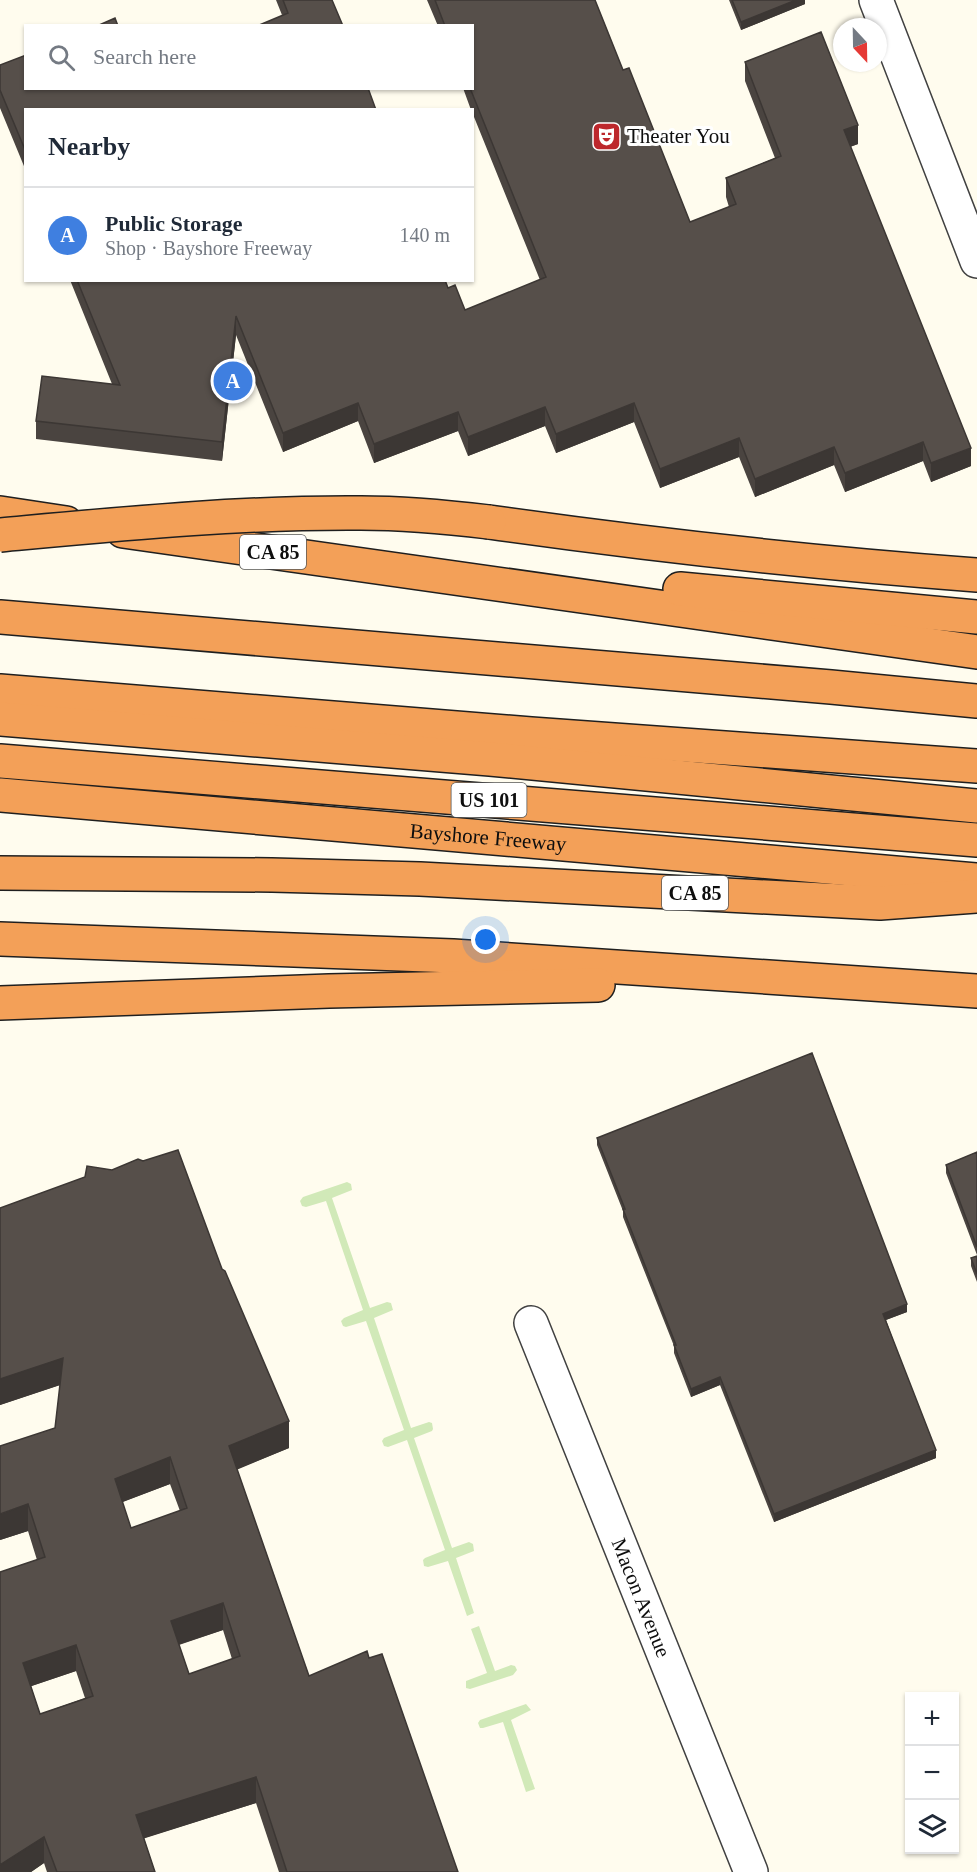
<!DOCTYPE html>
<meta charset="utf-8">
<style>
:root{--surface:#fff;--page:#f6f6f7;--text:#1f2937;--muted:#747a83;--line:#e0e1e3;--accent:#bd272c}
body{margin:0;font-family:Georgia,serif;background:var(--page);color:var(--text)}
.controls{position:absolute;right:18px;bottom:18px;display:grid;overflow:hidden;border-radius:0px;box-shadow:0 2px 4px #0004}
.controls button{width:54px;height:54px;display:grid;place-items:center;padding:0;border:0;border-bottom:2px solid var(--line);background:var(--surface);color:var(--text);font:30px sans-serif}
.compass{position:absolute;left:833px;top:18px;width:54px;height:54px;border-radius:50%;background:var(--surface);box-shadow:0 2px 4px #0004;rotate:158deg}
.you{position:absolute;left:486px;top:940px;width:21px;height:21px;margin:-15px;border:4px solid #fff;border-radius:50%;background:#1a73e8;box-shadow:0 0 0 9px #1a73e833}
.badge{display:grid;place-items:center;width:39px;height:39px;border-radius:50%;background:var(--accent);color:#fff;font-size:20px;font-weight:700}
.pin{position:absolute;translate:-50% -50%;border:3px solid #fff;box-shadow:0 2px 6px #0006}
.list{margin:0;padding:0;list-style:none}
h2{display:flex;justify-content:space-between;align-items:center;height:78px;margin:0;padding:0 24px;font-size:26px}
h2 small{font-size:20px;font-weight:400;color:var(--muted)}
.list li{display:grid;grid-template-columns:39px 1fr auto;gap:18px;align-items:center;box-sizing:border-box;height:96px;padding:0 24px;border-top:2px solid var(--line)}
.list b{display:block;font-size:22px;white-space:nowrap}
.list p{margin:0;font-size:20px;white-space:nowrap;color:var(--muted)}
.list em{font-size:20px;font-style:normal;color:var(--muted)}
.icon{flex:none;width:33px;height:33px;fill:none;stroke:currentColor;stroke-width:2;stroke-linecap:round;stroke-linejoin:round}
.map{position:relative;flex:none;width:977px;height:1872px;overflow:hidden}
.search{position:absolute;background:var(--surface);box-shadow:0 2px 4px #0004;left:24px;top:24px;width:450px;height:66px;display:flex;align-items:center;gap:15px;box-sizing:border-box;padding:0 21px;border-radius:0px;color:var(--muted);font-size:22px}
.panel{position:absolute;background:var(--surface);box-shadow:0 2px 4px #0004;left:24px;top:108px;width:450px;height:174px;border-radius:0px}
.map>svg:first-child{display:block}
</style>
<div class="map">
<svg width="977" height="1872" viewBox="0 0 977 1872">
<rect width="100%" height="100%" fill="#fffcee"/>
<path fill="#d1e9b8" d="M347,1182L351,1184L352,1190L332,1198L370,1308L387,1302L391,1303L393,1310L374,1318L411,1428L429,1422L432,1423L433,1429L432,1431L414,1438L452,1548L469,1542L473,1544L474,1551L456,1558L474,1613L467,1616L448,1561L428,1567L424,1566L423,1560L425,1558L445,1550L407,1440L388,1447L384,1446L382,1441L384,1438L404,1430L366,1321L346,1327L343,1326L341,1321L344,1318L363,1310L326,1201L306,1207L302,1206L300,1201L303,1197Z
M479,1626L495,1671L511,1665L515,1666L517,1670L513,1675L470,1689L466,1688V1681L487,1673L471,1629Z
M526,1704L531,1710L511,1720L535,1789L526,1792L503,1722L483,1728H480L478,1723L480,1720Z"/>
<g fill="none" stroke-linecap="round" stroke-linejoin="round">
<defs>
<g id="minor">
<path d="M876,0L977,261"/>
<path id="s1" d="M531,1323L751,1872"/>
</g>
<g id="highway">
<path d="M0,513L66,523"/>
<path d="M489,522C652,545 813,563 977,575"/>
<path d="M123,531L977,652"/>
<path d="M680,589L977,617"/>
<path d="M0,617L831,687L977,701"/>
<path d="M0,691L531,734L977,766"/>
<path d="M0,719L490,759L977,806"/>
<path d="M0,761L977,840"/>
<path id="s2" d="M0,795L977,880"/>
<path d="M0,873L272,875L420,879L880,903L977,896"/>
<path d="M0,939L453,956L977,991"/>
<path d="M0,1003L329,991L598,985"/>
</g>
</defs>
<use href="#minor" stroke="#414141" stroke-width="36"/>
<use href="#highway" stroke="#1f1f1f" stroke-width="36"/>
<use href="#minor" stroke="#fff" stroke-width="33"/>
<use href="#highway" stroke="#f3a058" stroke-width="33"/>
<defs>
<path id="highway-bridge" d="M0,535C120,524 240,512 361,513C404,513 447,517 489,522"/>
</defs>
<use href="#highway-bridge" stroke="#1f1f1f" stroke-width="36" stroke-linecap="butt"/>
<use href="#highway-bridge" stroke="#f3a058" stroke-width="33"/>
</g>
<path fill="#4a4440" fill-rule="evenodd" d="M276,0H332L282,15Z
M427,0H595L623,70L690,222L729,207L726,197V178L775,158L745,81V62L858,144L850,147L971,466L931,482L923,461L845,492L834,465L755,497L739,457L660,488L634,422L556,453L545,426L468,456L458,431L374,463L358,421L283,452L236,335L222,461L36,439V421L112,384L70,280H445L448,288L465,310L540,280L472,112V110H471L463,88H472V26H438Z
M729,0H805V4L741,30Z
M0,65L26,110V171L0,108Z
M597,1138L907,1312L886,1320L936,1458L774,1522L720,1385L691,1397L674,1353V1346L623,1217V1211L597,1145Z
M977,1152V1255L946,1173V1165Z
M0,1208L289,1448L237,1469L309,1676L458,1872H279L256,1803L144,1838L155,1872H47L44,1863L31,1872H0L37,1560L28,1531L0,1540L55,1428L60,1385L0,1405ZM170,1484L180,1511L131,1528L122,1502ZM223,1630L232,1659L189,1674L179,1645ZM76,1671L85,1698L40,1714L31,1686Z
M977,1256V1282L971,1266V1258Z"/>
<path fill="#3c3734" d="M796,0H805V4L741,30V22Z
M858,125V144L844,149V130Z
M236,316V335L222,461V442Z
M358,403V421L283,452V433Z
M634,403V422L556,453V434Z
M545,407V426L468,456V437Z
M458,412V431L374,463V444Z
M739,438V457L660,488V469Z
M923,442V461L845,492V473Z
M834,447V465L755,497V479Z
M971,448V466L931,482V463Z
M907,1304V1312L883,1321V1314Z
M63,1358V1384L0,1405V1379Z
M720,1377V1385L691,1397V1389Z
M289,1421V1448L229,1473V1446Z
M936,1450V1458L774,1522V1514Z
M170,1457V1484L115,1505V1479Z
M28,1504V1531L0,1540V1514Z
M223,1603V1630L171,1647V1621Z
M76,1645V1671L23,1689V1663Z
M256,1777V1803L136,1841V1815Z
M44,1837V1863L31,1872H0V1865Z"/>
<path fill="#564f4a" stroke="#3c3734" stroke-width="1.5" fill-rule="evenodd" d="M283,0H332L343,26H257L288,13Z
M435,0H595L623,70L629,68L690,222L736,204L726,178L781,156L745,62L821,32L858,125L844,130L971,448L931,463L923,442L845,473L834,447L755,479L739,438L660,469L634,403L556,434L545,407L468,437L458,412L374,444L358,403L283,433L236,316L222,442L36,421L42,376L120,385L77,280H445L448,288L455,285L465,310L546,277L470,88H472V26H445Z
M732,0H796L741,22Z
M115,18L118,26H97Z
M26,55V88H368L376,110H26V152L0,90V65Z
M812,1053L907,1304L883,1314L936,1450L774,1514L720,1377L691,1389L674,1345H676L623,1209H625L597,1138Z
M178,1150L222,1269L225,1271L289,1421L229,1446L309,1676L367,1651L369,1658L382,1654L458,1872H287L256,1777L136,1815L155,1872H57L44,1837L0,1865V1572L45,1557L28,1504L0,1514V1446L55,1428L63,1358L0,1379V1208L85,1177L87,1166L112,1170L138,1159L143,1161ZM170,1457L187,1508L131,1528L115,1479ZM223,1603L240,1656L189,1674L171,1621ZM76,1645L93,1696L40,1714L23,1663Z
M977,1152V1247L946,1165Z
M977,1256V1274L971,1258Z"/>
<defs>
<symbol id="theatre-square" viewBox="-11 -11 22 22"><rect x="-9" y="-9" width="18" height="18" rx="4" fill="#bd272c" stroke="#fff"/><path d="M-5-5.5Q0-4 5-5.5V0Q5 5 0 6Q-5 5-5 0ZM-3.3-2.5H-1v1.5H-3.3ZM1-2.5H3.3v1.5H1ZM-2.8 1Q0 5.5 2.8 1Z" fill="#fff"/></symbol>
</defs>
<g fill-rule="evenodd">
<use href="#theatre-square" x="590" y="120" width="33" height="33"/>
</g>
<g text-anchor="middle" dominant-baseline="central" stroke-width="6" stroke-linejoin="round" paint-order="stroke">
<g fill="#fff" stroke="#565656" stroke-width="1.5">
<rect x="240" y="535" width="66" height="34" rx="4.5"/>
<rect x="451.5" y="783" width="75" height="34" rx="4.5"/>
<rect x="662" y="876" width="66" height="34" rx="4.5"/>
</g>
<g font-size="20" font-weight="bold" fill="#0e0e0e">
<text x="273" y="552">CA 85</text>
<text x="489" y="800">US 101</text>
<text x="695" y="893">CA 85</text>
</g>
<g font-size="21" fill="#0e0e0e" stroke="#fff" text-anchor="start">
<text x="627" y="136">Theater You</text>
</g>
<g font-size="21" fill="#0e0e0e" stroke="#fff">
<text stroke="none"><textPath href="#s2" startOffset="490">Bayshore Freeway</textPath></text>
<text stroke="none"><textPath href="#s1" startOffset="296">Macon Avenue</textPath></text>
</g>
</g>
</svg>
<div class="controls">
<button>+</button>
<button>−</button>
<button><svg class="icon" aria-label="layers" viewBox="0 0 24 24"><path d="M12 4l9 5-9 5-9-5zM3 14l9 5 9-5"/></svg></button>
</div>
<svg class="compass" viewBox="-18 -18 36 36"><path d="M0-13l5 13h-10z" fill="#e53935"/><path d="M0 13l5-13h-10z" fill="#747a83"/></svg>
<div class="you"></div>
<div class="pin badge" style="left:233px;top:381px;background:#3f7fe0">A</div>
<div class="search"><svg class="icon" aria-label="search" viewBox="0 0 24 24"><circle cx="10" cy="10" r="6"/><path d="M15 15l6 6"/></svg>Search here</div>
<section class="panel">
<h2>Nearby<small></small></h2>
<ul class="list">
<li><span class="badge" style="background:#3f7fe0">A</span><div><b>Public Storage</b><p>Shop · Bayshore Freeway</p></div><em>140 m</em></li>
</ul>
</section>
</div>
